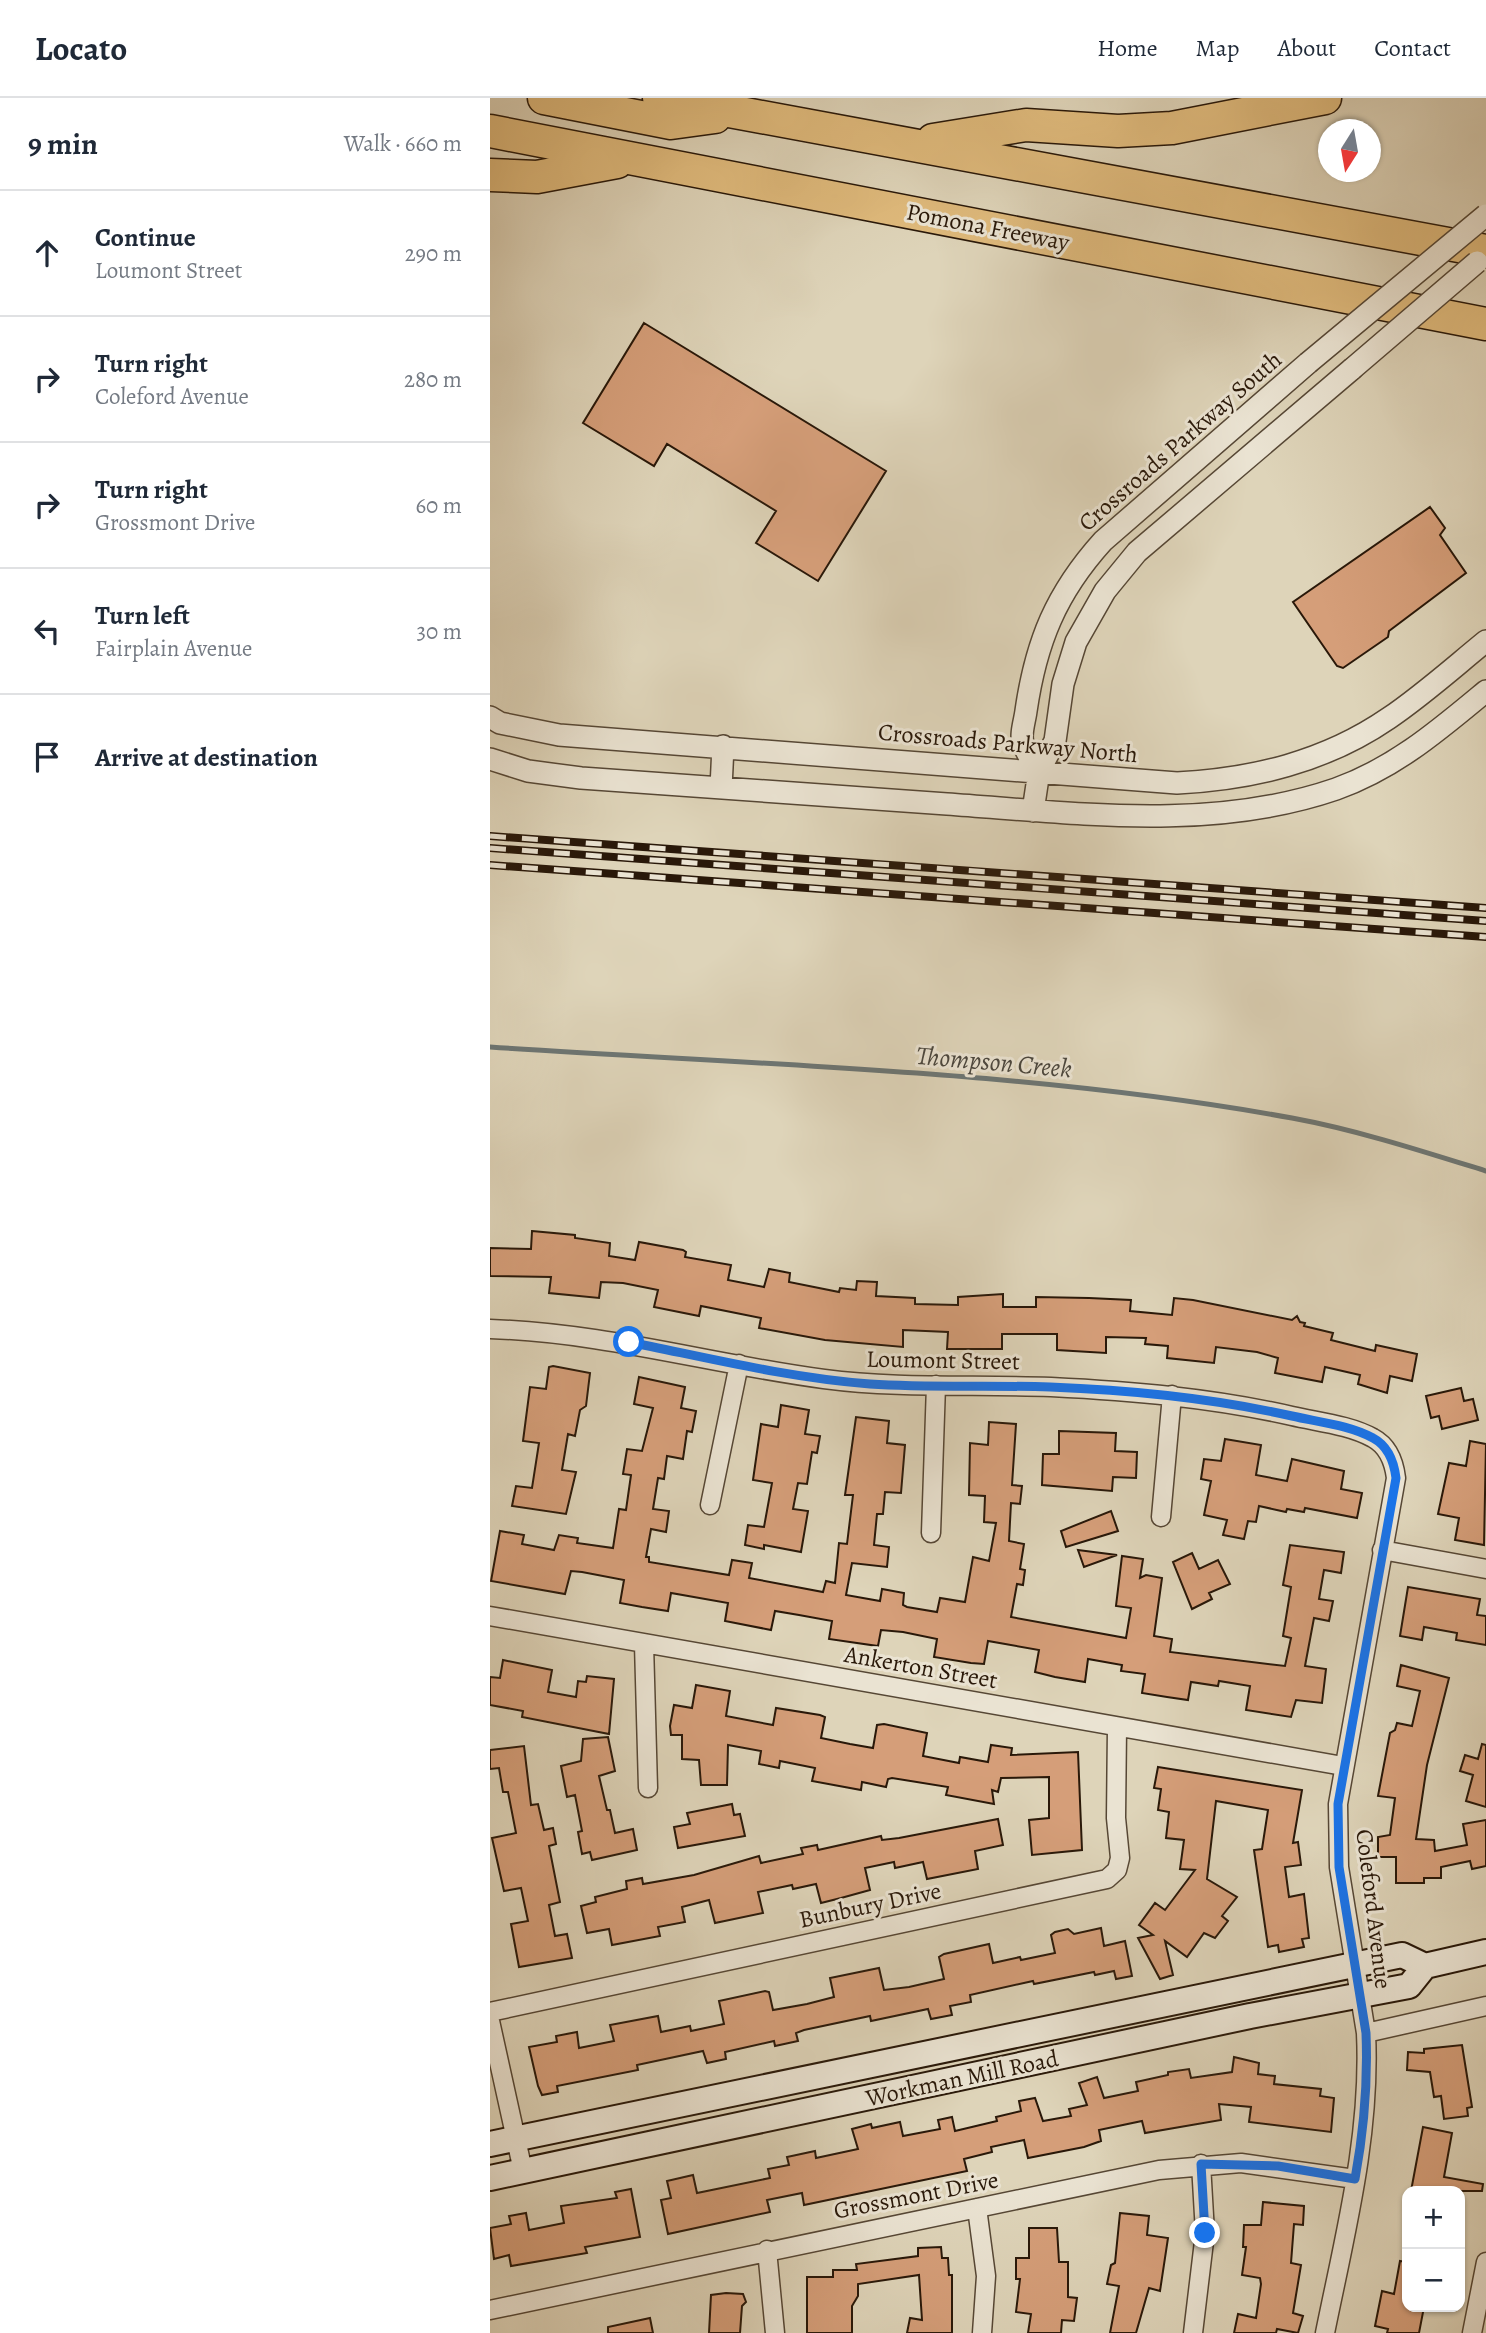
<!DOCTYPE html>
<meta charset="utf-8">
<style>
:root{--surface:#fff;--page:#f6f6f7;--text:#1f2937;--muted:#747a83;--line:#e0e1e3}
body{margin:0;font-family:Alegreya,serif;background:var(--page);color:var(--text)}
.controls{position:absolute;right:21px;bottom:21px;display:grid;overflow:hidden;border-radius:14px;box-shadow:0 2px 5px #0004}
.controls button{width:63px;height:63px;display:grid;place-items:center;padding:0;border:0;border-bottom:2px solid var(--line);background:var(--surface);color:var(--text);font:35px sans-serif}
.compass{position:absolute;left:828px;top:21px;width:63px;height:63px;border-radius:50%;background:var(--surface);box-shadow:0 2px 5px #0004;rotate:191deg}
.stop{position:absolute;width:21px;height:21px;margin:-16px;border:5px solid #1a73e8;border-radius:50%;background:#fff}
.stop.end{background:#1a73e8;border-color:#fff;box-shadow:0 2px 7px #0008}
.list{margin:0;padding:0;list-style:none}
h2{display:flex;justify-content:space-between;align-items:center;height:91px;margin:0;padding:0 28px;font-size:30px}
h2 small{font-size:23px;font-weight:400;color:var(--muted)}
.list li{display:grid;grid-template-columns:46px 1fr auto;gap:21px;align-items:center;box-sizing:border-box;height:126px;padding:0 28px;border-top:2px solid var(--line)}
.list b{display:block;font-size:26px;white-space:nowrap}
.list p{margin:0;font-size:23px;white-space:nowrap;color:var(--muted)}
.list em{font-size:23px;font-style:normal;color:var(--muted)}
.icon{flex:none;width:38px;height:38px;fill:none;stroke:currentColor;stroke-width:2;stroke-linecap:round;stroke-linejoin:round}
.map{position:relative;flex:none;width:996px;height:2235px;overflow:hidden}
header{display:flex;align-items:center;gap:42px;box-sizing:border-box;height:98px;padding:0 35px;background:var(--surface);border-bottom:2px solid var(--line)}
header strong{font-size:33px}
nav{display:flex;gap:38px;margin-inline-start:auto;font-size:24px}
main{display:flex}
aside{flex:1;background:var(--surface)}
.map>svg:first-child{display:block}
</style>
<header>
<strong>Locato</strong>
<nav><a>Home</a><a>Map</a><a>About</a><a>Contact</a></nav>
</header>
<main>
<aside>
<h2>9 min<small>Walk · 660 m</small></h2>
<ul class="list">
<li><svg class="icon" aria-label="ahead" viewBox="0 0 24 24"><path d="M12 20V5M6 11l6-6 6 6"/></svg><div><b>Continue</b><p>Loumont Street</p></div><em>290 m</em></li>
<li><svg class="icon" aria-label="right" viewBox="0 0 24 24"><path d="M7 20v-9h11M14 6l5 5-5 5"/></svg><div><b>Turn right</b><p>Coleford Avenue</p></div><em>280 m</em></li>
<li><svg class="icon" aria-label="right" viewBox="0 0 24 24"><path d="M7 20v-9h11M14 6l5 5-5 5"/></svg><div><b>Turn right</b><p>Grossmont Drive</p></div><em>60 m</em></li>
<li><svg class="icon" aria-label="left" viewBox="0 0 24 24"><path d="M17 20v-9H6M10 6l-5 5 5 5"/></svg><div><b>Turn left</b><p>Fairplain Avenue</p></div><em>30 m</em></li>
<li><svg class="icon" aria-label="arrive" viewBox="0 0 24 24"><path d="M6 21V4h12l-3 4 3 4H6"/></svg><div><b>Arrive at destination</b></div></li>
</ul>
</aside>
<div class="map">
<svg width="996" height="2235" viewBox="0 0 996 2235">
<rect width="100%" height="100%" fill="#ded4b9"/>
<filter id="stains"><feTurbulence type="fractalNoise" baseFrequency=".00286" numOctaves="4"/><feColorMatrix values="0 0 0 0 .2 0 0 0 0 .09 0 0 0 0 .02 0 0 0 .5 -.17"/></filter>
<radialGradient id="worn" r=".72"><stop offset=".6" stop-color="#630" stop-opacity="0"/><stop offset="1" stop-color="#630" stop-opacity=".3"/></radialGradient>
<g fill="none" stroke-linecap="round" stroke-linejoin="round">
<path stroke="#6d7674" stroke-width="5" d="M0,949C267,967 538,972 802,1020C867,1032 932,1053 996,1073"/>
</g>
<path fill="#d59e79" stroke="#291809" stroke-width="2" d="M154,225L396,373L328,483L266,445L286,413L177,346L164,368L93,325Z
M940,409L955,430L950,437L976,475L899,533L898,539L853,570L847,568L803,504Z
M42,1133L85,1137V1140L120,1145L119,1158L145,1162L149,1144L193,1152L196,1154L195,1159L241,1167L238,1182L274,1189L279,1171L300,1175L299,1184L349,1194L350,1190L366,1192L367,1183L387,1184L386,1198L425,1200V1206L468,1207V1199L513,1196V1209H546V1199L599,1200L641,1202L640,1213L682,1217L684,1200L703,1202L802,1222L807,1218L810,1224L815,1225L814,1228L843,1235L841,1242L885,1253L886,1247L927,1256L922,1283L900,1278L897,1295L868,1286L870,1277L835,1269L832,1284L785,1275L788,1260L767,1254L726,1249L724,1265L677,1260L678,1248L655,1246L656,1240L616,1239V1255L567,1252V1236H512V1251H457L458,1234L413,1232V1249L335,1242L269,1230L271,1220L211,1208L209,1218L164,1209L168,1192L133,1185L111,1184L109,1200L59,1195L61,1179L0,1178V1150L41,1151Z
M63,1268L100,1275L96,1308L90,1312L85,1338L78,1336L72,1372L86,1374L76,1416L22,1408L26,1388L42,1390L49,1345L33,1343L40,1289L56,1291L59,1269Z
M149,1279L195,1289L191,1310L206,1313L202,1334L197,1333L193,1361L177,1358L174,1381L168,1380L163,1411L179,1413L176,1434L161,1431L156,1459H159V1464L239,1477L242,1462L262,1465L259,1480L333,1494L336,1483L345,1485L349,1445L357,1446L363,1397H355L366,1319L399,1323L397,1345L415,1347L411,1395L395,1394L393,1416H387L384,1447L399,1449L397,1469L362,1465L356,1497L390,1503L392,1491L414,1495L413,1507L417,1509L447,1514L450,1500L475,1504L483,1459L499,1463L506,1425L494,1424L495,1398L479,1397L480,1345L498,1347L499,1324L526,1326L522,1387L532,1388L530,1406L521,1405L519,1443L534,1446L530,1471L535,1472L533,1487L527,1486L521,1519L636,1540L641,1510L626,1508L632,1458L653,1461L650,1480L656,1477L672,1480L664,1538L682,1541L680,1554L795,1568L801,1540L793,1538L801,1489L793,1487L800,1447L854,1454L851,1475L834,1472L829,1501L843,1503L839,1523L824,1520L815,1568L836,1571L832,1605L806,1602L801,1619L756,1612L760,1588L729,1583L728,1588L701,1584L698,1602L677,1599L652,1595L655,1576L631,1573L632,1567L598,1561L595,1584L565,1579L545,1574L549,1552L498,1543L494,1566L481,1565L444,1559L447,1541L413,1534L391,1532L388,1548L339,1541L342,1523L309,1517L285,1513L281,1532L235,1523L238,1505L181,1495L178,1513L152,1509L130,1505L134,1482L92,1474L81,1473L75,1496L1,1483L10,1433L34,1437L32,1446L64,1452L69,1437L88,1440L87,1445L123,1450L129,1411L136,1412L141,1377L133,1376L137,1351L152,1353L163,1310L144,1306Z
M971,1290L974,1303L983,1301L988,1322L952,1331L949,1318L941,1320L936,1298Z
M291,1307L319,1312L315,1336L330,1338L327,1355L322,1354L317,1386L308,1385L303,1411L318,1413L311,1454L274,1447V1451L255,1447L258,1427L274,1429L282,1385L263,1382L271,1326L288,1329Z
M569,1333L626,1335L625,1353L647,1354L646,1380L623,1379L622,1393L552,1387L553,1356H569Z
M735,1341L771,1347L766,1377L797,1383L802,1361L854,1373L851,1391L872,1395L867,1420L815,1410L814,1414L797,1411L796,1414L769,1408L766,1424L758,1423L754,1441L733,1437L737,1422L714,1417L721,1383L711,1381L714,1361L731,1363Z
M980,1343L996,1346L994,1447L965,1442L969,1420L948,1416L959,1365L976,1368Z
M621,1413L628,1433L576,1449L571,1433Z
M588,1452L627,1457L594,1469Z
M702,1455L709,1471L728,1462L740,1486L719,1495L722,1501L702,1511L683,1464Z
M918,1489L990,1501L987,1517L996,1518V1547L966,1542L967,1535L934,1529L932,1542L910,1538Z
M13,1562L62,1572L58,1594L86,1599L88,1583L96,1584L97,1578L124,1581L119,1636L32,1619L33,1613L0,1607V1579L10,1580Z
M911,1567L959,1580L937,1667L926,1741L944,1742L945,1753L977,1747L973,1726L996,1722V1768L982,1771L980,1763L951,1769V1780H934V1785H906V1759H888V1739L900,1737L905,1700L888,1698L900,1635L905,1632L907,1625L922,1628L930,1593L907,1588Z
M206,1587L240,1593L236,1618L283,1627L286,1610L330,1617L335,1619L331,1640L360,1646L383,1650L387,1627L394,1626L437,1635L433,1658L469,1665L470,1659L498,1664L501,1647L522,1650L521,1657L588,1654L592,1752L542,1757L539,1722L559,1720V1679L511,1680L508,1694L502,1692L504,1706L456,1697L458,1689L402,1680L398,1681L396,1689L372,1684L371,1692L322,1683L325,1670L290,1663L289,1670L269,1666L271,1653L238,1647L237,1687H211L209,1662L192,1661V1637H181L180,1628L184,1607L202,1610Z
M118,1639L125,1673L109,1678L117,1712H120L125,1735L143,1731L147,1752L102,1762L100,1754L92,1756L88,1734L92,1733L85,1697L77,1699L71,1668L91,1663L93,1641Z
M992,1646L996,1647V1709L976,1703L983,1677L970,1673L975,1657L988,1661Z
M34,1648L41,1707L48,1706L54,1732L63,1730L66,1746L59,1748L70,1804L59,1807L65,1838L77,1836L82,1860L29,1869L21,1826L38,1823L31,1790L14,1793L2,1740L26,1735L18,1694H13L9,1670L0,1671V1652Z
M668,1669L812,1692L803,1745L808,1744L811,1767L795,1769L799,1799L814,1796L819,1840L812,1841L814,1849L789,1854L788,1847L778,1849L764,1752L772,1751L778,1712L726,1703L717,1781L747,1799L732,1818L738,1823L725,1840L714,1835L697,1859L675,1843L683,1877L670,1881L648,1840L663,1837L649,1827L665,1805L675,1812L705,1772L690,1771L694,1742L676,1740L679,1714L668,1712L671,1691L664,1690Z
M242,1706L244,1717L250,1716L255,1738L188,1750L184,1729L200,1726L197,1715Z
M508,1721L513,1747L485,1753L488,1771L437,1781L433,1764L405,1770L404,1764L375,1770L380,1792L351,1800L331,1805L326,1786L303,1791L302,1787L268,1794L273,1815L225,1825L219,1802L192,1809L195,1824L168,1829L170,1838L122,1847L119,1831L97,1835L91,1808L106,1804L105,1799L137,1791L136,1783L152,1780L153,1786L204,1777L269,1758L271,1765L313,1756L311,1750L327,1747L328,1752L391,1738L392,1742L409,1740Z
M611,1830L614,1848L635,1843L642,1878L626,1881L624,1873L605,1877L604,1874L544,1886L543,1883L480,1897L481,1904L460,1908L462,1917L441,1921L438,1911L381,1923L380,1918L314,1932L306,1935L308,1943L285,1948L284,1943L235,1954L236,1961L217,1965L213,1953L147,1967L148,1972L67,1988L68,1994L52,1997L48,1988L39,1949L67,1944L66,1938L87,1934L89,1950L124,1943L120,1927L168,1918L171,1934L200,1928L201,1933L234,1926L229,1903L275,1893L279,1894L283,1912L317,1906L344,1899L340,1880L389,1870L394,1892L419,1889L454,1881L449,1859L454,1856L499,1846L503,1865L530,1859L531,1862L565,1855L561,1837L565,1834L578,1831L584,1836Z
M972,1947L982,2009L977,2010L978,2018L954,2021L951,1998L944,1999L940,1974L917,1972L918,1954L934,1955V1951Z
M744,1959L769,1965L768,1976L785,1978L784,1986L831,1991L830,1998L844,2000L841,2034L759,2024L761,2009L729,2006L731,2022L655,2035L652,2023L609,2032L611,2043L594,2049L538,2060L534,2042L501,2049L502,2054L474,2061L477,2073L314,2107L312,2095L277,2102L280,2114L178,2136L171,2102L181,2100L177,2083L203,2077L207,2095L280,2080L278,2071L299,2067L297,2059L325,2053L326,2060L368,2051L362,2031L381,2026L382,2030L410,2024L413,2038L450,2031L448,2022L462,2019L465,2033L507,2023L506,2019L531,2013L529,2003L545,2000L553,2023L581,2018L579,2011L597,2007L589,1985L607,1979L614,2000L648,1993L646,1984L678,1977V1974L699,1971L701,1980L742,1974Z
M933,2029L962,2035L954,2079L993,2086L992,2093H921Z
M141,2091L150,2139L95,2149L97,2155L21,2168L19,2157L4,2161L0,2130L21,2126L19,2118L36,2115L39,2132L74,2125L71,2108L127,2100L125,2094Z
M773,2104L814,2108L813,2127L804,2126L801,2165L811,2167L803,2215L813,2218L808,2235L787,2231L786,2235H744L748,2216L766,2220L771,2186L770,2180L752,2177L756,2149H753L754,2127H771Z
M630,2115L659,2118L657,2137L678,2140L670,2193L659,2190L646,2235H620L629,2188L617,2186L621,2167L625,2165Z
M539,2130H567L569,2164H578V2199L587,2200L584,2223L572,2222L571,2235H538L541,2216L526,2214L530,2181H526V2160H539Z
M451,2149L452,2160H458L459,2177H462V2235H417L420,2220L432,2222L429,2177L368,2186V2198L362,2208V2235H317V2179H343V2172H367L366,2166L428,2158V2150Z
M910,2163L917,2164V2209H934L929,2235H897L898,2231L885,2228L892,2193L904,2196Z
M236,2195L253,2196L256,2204L252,2208L250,2235H219L221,2197Z
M160,2220L163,2235H118V2229Z"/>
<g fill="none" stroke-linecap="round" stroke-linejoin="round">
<defs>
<path id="minor" d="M0,1231C117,1235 220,1266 334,1281C409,1291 486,1286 561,1289C642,1293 723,1300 802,1318C828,1324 860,1327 883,1340C898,1348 904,1364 906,1380L848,1706L849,1769L876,1935C881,2037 855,2136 835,2235
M220,1407L249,1266
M671,1419L682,1297
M441,1435L446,1287
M892,1452L996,1471
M0,1518L853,1668
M154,1546L158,1690
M0,1914L617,1781L627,1772L630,1760L626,1720L627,1629
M0,1923L33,2073
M876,1935L996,1908
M487,2110L496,2178L492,2235
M277,2152L285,2235
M0,2212L669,2072L751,2065L865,2081
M703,2235L715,2135L711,2066
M982,2235L996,2164"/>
<path id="tertiary" d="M0,619L10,625L69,637L687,685C763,681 835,664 899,620C933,597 964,569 996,543
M0,661L38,673L91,680C213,688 335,697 457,706C586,715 721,734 846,691C905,670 949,632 996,593
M549,673C544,665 535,654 533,645C530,636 535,622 536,613C546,544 566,495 613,443L818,265
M231,690L233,648
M543,713L549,673L565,643L573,586L586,544L615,493L647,454L862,271"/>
<path id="secondary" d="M0,2046L912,1857L935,1868L996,1854
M0,2080L760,1918L919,1888L935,1868"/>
<path id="motorway" d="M54,0L181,25L225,19
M169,0L996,153
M0,33L996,226
M443,42L536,27L628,33L682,30L835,0
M0,77L47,79L127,64"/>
</defs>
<use href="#minor" stroke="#564735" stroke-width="21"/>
<use href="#tertiary" stroke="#564735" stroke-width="24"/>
<use href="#secondary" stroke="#291809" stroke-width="28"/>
<use href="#motorway" stroke="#291809" stroke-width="35"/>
<use href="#minor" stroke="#eae3d2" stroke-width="18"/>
<use href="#tertiary" stroke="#eae3d2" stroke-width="21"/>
<use href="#secondary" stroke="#eae3d2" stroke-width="24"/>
<use href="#motorway" stroke="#dfba7c" stroke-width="32"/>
<defs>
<path id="rail" d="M0,738L996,810
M0,750L996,823
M0,767L996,839"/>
</defs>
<use href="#rail" stroke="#291809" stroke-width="8"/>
<use href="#rail" stroke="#eae3d2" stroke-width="5" stroke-dasharray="16" stroke-linecap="butt"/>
<defs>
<path id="tertiary-bridge" d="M818,265L996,117
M862,271L987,164"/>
</defs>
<use href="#tertiary-bridge" stroke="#564735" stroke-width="24" stroke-linecap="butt"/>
<use href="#tertiary-bridge" stroke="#eae3d2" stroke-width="21"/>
</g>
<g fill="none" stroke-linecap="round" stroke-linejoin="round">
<path stroke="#1a73e8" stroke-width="9" d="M139,1244C219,1260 299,1280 380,1286C439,1290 500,1287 560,1289C641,1292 722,1300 802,1318C828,1324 860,1327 883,1340C898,1348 904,1364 906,1380L848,1706L849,1769L876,1935C878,1984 874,2032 865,2081L788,2068L711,2066L715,2135"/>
</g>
<g text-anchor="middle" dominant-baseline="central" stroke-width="6" stroke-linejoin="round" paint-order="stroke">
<g font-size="24" fill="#291809" stroke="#eae3d2">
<text transform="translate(498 129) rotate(11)">Pomona Freeway</text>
<text transform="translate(690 343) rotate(-41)">Crossroads Parkway South</text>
<text transform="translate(518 645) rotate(5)">Crossroads Parkway North</text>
<text transform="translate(453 1262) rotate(1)">Loumont Street</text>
<text transform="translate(431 1569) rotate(10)">Ankerton Street</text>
<text transform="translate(380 1807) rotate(-12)">Bunbury Drive</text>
<text transform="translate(884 1811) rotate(83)">Coleford Avenue</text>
<text transform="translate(472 1980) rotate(-12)">Workman Mill Road</text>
<text transform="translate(426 2097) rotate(-11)">Grossmont Drive</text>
</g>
<g font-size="26" font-style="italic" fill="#4b473e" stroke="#eae3d2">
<text transform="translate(504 964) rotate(5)">Thompson Creek</text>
</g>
</g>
<rect width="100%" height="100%" filter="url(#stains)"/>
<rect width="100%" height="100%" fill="url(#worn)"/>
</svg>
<div class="controls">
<button>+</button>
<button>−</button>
</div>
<svg class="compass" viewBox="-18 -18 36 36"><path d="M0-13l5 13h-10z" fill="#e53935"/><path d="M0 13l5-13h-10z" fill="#747a83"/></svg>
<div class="stop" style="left:139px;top:1244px"></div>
<div class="stop end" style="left:715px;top:2135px"></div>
</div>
</main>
